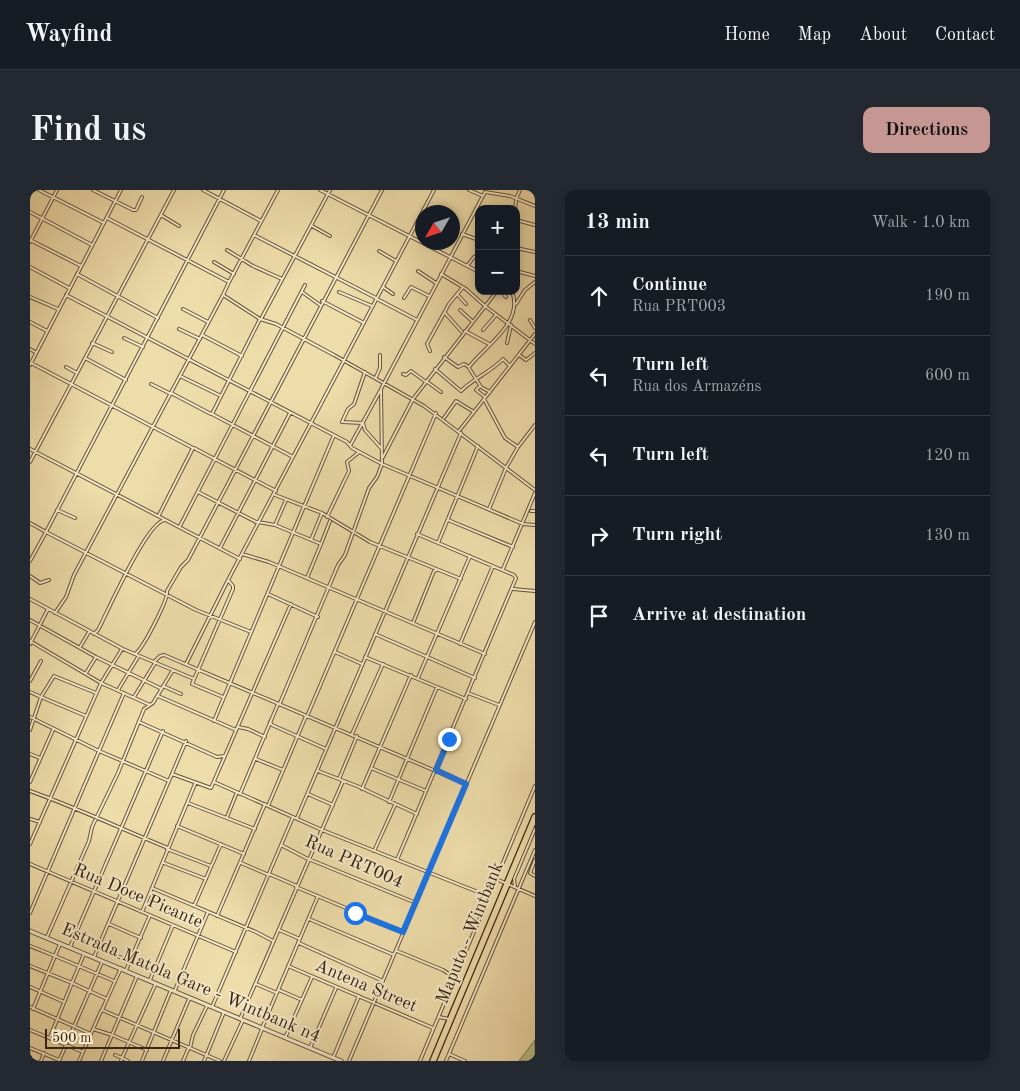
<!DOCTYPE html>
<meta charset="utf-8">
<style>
:root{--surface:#171b24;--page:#242831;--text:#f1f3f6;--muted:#9ea1a6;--line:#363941;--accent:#c59692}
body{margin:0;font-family:"Old Standard TT",serif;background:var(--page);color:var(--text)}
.controls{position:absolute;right:15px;top:15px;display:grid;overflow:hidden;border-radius:10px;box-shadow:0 2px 8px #0003}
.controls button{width:45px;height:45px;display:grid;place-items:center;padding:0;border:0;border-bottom:1px solid var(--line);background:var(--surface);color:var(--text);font:25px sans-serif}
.compass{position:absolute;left:385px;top:15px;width:45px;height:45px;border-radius:50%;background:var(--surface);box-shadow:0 2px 8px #0003;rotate:231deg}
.scale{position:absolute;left:15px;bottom:12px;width:135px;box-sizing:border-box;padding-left:5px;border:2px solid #3a2612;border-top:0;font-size:14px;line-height:18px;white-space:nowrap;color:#3a2612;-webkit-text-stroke:4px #f4e8c8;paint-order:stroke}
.stop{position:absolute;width:15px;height:15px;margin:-11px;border:4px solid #1a73e8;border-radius:50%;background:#fff}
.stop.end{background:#1a73e8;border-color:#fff;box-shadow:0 1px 5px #0008}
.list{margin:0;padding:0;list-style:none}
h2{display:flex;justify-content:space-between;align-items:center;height:65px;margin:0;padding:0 20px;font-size:21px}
h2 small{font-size:16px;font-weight:400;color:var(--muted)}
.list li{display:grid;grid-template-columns:32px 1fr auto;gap:15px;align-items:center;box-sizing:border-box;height:80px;padding:0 20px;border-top:1px solid var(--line)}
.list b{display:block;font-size:19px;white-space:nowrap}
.list p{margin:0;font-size:16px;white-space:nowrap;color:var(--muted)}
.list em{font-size:16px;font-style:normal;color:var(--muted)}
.icon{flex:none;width:28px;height:28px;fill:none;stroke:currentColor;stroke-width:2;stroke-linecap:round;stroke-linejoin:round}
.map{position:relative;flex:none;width:505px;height:871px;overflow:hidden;border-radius:10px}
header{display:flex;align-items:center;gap:30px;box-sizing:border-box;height:70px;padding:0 25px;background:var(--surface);border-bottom:1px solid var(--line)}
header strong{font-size:24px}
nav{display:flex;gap:28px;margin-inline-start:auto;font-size:18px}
.intro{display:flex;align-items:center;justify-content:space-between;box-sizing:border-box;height:120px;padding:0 30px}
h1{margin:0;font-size:35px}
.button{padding:12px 22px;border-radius:10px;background:var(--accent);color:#111;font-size:18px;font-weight:700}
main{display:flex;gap:30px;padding:0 30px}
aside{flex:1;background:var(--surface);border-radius:10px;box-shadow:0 2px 8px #0003}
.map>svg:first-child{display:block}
</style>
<header>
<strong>Wayfind</strong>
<nav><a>Home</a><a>Map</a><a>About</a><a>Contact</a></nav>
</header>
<div class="intro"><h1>Find us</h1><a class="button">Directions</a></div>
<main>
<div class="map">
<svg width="505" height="871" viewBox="0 0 505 871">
<rect width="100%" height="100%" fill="#eedcaa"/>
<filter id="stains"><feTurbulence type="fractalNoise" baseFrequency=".004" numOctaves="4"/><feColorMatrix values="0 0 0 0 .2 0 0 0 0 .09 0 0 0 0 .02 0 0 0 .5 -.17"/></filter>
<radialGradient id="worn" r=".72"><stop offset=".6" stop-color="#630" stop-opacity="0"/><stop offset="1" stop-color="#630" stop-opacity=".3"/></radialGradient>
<path fill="#b8c089" stroke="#79734e" d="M505,850V871H489Z"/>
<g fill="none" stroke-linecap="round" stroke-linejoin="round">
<defs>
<path id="minor" d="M9,0L74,33
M63,0L103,20H106L112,7
M173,0L231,31
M194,0L16,342L166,420L221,442
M290,0L449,82
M439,0L453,6
M486,9L490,0
M485,19L486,11
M0,22L62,55
M131,25L149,36
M77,28L199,92L248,0
M486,30L505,35
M282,36L300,46
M432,44L449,50
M224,45L346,108
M2,51L51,76
M0,52L27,0
M486,58L505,62
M197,60L223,76L252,89
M349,61L366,71
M184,72L204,84
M437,76L444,67L447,66
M0,77L39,98
M388,81L406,93
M486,81L505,86
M47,84L128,128
M411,84L436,99L455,116L505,154
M199,92L193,105L230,129L246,134L304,165L394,216L505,300
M353,97L363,104
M471,101L476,107
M272,102L290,115
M309,102L342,116
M427,104L436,114
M36,105L317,252L322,258L352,274L493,334L505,335
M0,107L28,119
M374,108L381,97L399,106
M347,109L387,130
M292,111L334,133
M486,114L495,100L505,92
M153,119L178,132
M430,120L442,131
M415,123L432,142
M230,129L182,224L263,267
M231,129L300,0
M500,130L505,138
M0,132L17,141
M149,139L170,149
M453,140L466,125
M435,141L459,154
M172,145L212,166
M94,148L113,157
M62,153L82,162
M477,153L481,135
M0,159L5,162
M400,161L397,154L419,114L433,97
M489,165L496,170L505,163
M414,167L428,177L434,174L439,177C456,155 494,133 482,101
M55,168L96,190
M1,173L163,258L129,325
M0,175L91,0
M36,177L47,183
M439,178L451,197L460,202
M405,179L431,201C444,188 461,182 473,169L480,176
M335,182L324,214L318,219L312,232L333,233L335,240L351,258
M373,184L376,185L381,181L396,192
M150,186L191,206
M346,187L350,178V165
M396,191L411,202
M121,194L141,204
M450,196L446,200L455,207
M141,203L181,224
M383,209L467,101
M454,209L475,248L488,257L476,278L459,319
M414,228L426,211L444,222
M429,241L505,144
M321,254L350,201
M488,257L505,235
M164,258L246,301
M0,259L210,369
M353,267L383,209
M0,272L144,0
M168,302L228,333
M245,305L292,323L340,352L431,389
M27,320L45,328
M501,321H505
M297,327L319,281L317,272L328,263
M418,330L483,357
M228,332L245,335L256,310
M0,333L16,342L0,371
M245,335L291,354L277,388
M150,336L275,95
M281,350L292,323
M408,353L448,256
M291,354L300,331
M190,358L260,223
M212,364L239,372L455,464
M473,379L505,303
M0,386L10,393L19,390
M483,399L505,401
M238,404L288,427
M0,409L93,459L164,489
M25,423L36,407L44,385L193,105
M0,430L66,467L56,483
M383,433L404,381L407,380
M64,444L68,440C78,421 117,331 135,330
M345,444L445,488
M0,451L71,493L92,459
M0,454L18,419
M430,454L463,376
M50,457L59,442
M305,462L332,474
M105,464C113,459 139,408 137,401L151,377L158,370L352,0
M66,467L132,499
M335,467L436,509
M124,472L130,466L134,465L436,594
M156,474L198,390
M388,488L440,366
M0,491L11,471
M133,496L151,504
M88,500L108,467
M0,502L11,507L24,486L66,503
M438,503L469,515
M128,506L206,540
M11,507L56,526
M104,507L125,473
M193,507L162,494L203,399V396L198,390L404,0
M250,513L308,375L315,365L339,298L347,287L352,274L351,199L455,2L480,6L505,16
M278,524L406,223
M0,527L69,561L94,503
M184,531L304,245
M109,532L187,567L194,566
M240,532L242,535L296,559
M208,537L218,539L235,547
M0,540L11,507
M322,544L353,474
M0,564L10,568
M226,569L253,580
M341,578L396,601
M288,581L327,596L387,624
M142,584L181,598L261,414
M309,589L327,546
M0,592L23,540
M184,592L292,640L458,706
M332,599L381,485
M0,601C47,618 92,639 138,658
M210,604L248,514
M278,604L303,615
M359,612L407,497
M158,613L225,639
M238,616L276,526
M197,627L207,602
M267,628L431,243
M0,629L10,632
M147,636L214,664
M0,654L71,493L120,515
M251,655L276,668L386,713
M137,659L181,676
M344,661L365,615
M367,670L486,388L484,385L387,344
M505,670L500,683L505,686
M134,673L176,689
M211,673L239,685
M0,674L206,762
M239,684L267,696
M466,689L505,706
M266,697L373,742
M485,697L484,689L505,639
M122,698L226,742L243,751
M164,716L191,654
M112,722L165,594
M0,723L69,561L139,591
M187,726L235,614
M279,729L364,765
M79,734L111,748
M249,740L270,749
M17,747L59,651L62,637L88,583L114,519L123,513L143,480
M269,753L353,791
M30,754L25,766L84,791
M0,756L25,766L3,819
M40,757L133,541
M69,757L100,772
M367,761L413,780L425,788
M54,764L42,793L77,809
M64,767L156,551
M0,776L42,793L20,847
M258,776L403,838
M91,778L72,820L190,871
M96,780L120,725
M120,790L143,735
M226,794L247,803
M0,797L34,812
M145,800L178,722
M249,800L272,810
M0,817L61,844
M182,817L263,627
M409,827L419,829
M210,829L313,591
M232,838L288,706
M63,839L82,845
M0,840L53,862
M82,845L117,860
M255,848L282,787
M0,858L29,870
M160,858L163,845L177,816
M280,858L306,798
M419,864L435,871
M85,865L92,868L91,871
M303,868L329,806
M11,871L14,863
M29,871L72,772
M49,871L71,821
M71,871L107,786
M98,871L92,868L126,793
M112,871L141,800
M133,871L159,809
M153,871L159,857
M174,871L194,822
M194,871L213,830
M219,871L232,839
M319,871L505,432
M390,871L505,596
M416,871L505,660"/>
<path id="tertiary" d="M0,741L311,871"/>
<path id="trunk" d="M403,871L505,627"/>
</defs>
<use href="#minor" stroke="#675438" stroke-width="4"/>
<use href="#tertiary" stroke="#675438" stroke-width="5"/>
<use href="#trunk" stroke="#3a2612" stroke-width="8"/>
<use href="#minor" stroke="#f4e8c8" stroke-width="2"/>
<use href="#tertiary" stroke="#f4e8c8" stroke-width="3"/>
<use href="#trunk" stroke="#eedcaa" stroke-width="5.5"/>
</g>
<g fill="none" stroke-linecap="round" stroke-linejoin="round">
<path stroke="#1a73e8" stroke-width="6" d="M325,723L373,742L436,594L406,580L419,549"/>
</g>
<g text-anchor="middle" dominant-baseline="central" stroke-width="4" stroke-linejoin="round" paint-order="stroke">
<g font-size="18" fill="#3a2612" stroke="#f4e8c8">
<text transform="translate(324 672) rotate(24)">Rua PRT004</text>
<text transform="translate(108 706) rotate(23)">Rua Doce Picante</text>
<text transform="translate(440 743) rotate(-68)">Maputo - Wintbank</text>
<text transform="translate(161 793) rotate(23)">Estrada Matola Gare - Wintbank n4</text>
<text transform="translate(336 796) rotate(23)">Antena Street</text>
</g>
</g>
<rect width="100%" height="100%" filter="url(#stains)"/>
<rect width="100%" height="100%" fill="url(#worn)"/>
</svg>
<div class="controls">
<button>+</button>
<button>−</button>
</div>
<svg class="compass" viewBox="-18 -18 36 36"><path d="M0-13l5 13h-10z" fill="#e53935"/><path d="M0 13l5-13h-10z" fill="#9ea1a6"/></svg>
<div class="scale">500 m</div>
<div class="stop" style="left:325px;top:723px"></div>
<div class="stop end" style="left:419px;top:549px"></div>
</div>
<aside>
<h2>13 min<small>Walk · 1.0 km</small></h2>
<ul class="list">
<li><svg class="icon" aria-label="ahead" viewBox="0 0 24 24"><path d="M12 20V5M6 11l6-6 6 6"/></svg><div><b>Continue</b><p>Rua PRT003</p></div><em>190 m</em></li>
<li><svg class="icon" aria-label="left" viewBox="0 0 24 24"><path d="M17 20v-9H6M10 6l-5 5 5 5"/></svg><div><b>Turn left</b><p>Rua dos Armazéns</p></div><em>600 m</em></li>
<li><svg class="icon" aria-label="left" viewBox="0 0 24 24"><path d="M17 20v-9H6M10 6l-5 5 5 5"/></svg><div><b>Turn left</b></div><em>120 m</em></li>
<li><svg class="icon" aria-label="right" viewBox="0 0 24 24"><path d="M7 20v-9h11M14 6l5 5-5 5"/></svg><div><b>Turn right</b></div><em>130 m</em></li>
<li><svg class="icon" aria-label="arrive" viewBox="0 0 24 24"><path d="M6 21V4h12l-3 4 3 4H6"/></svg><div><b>Arrive at destination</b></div></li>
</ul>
</aside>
</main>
